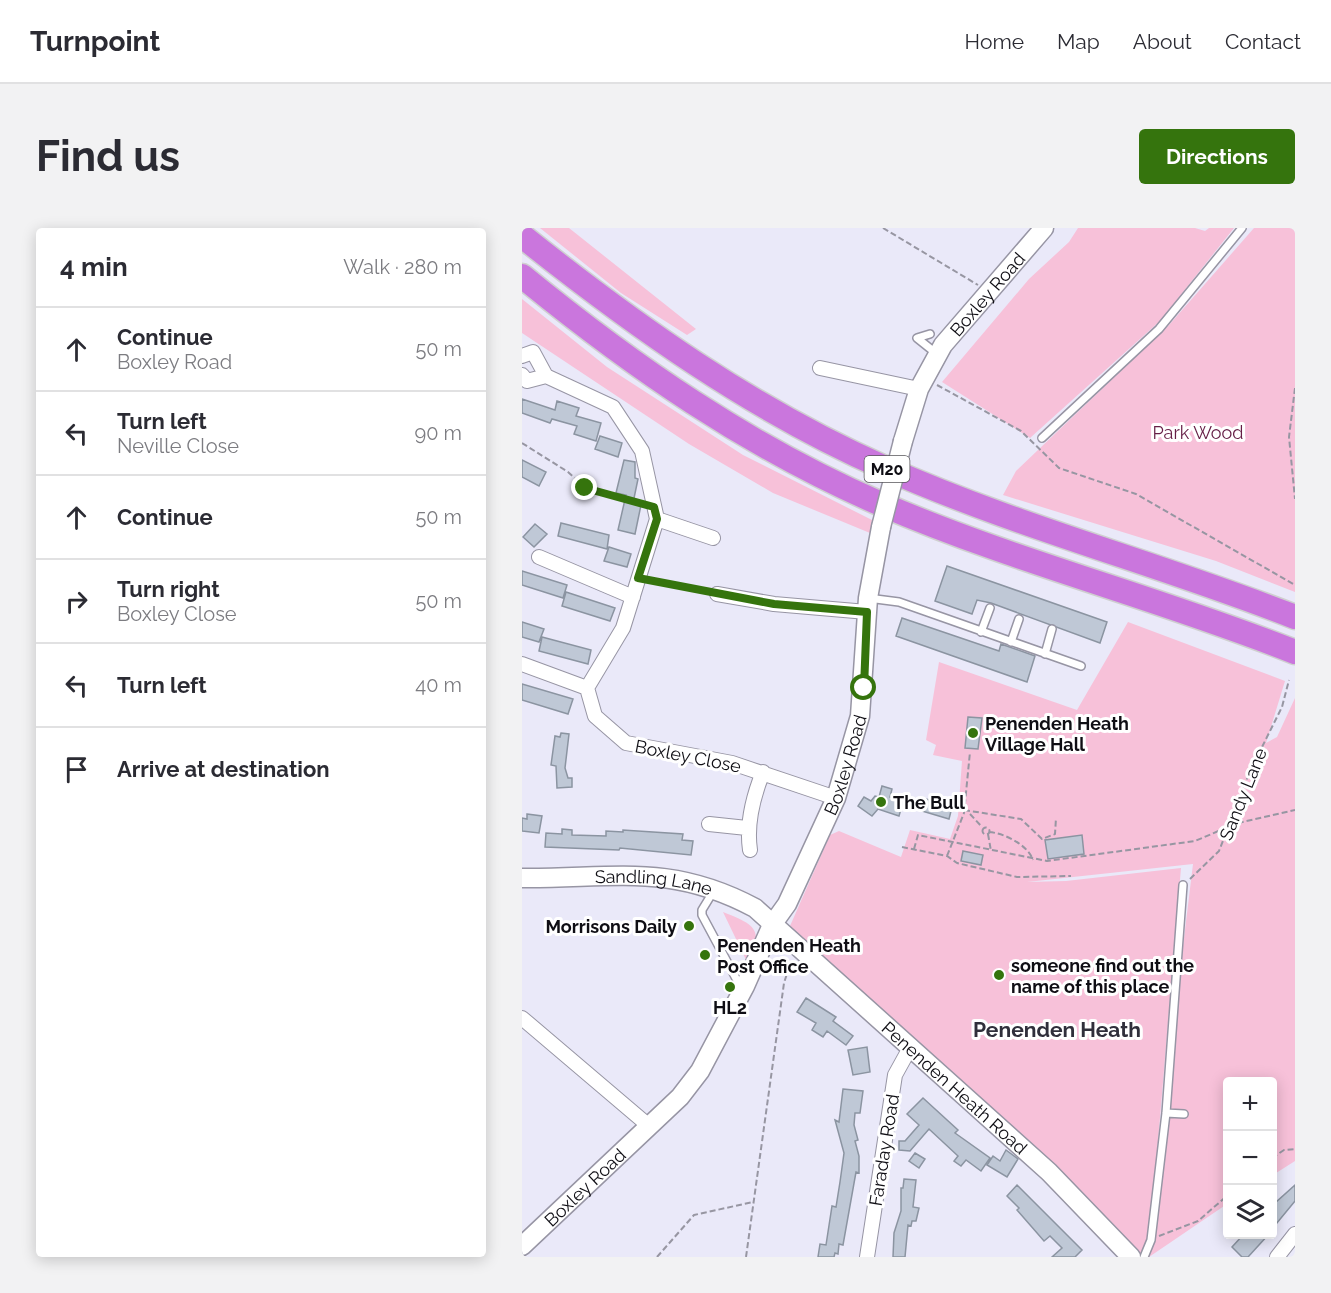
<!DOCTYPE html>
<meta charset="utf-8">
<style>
:root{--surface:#fff;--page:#f2f2f3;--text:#2b2b33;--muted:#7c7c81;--line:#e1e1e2;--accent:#35740d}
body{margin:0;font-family:Raleway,sans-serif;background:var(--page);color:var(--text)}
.controls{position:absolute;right:18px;bottom:18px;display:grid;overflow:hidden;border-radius:6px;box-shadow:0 3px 15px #0003}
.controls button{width:54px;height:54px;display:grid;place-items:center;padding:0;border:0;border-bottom:2px solid var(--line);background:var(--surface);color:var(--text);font:30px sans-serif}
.stop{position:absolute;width:18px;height:18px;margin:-14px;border:4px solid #35740d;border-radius:50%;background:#fff}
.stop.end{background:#35740d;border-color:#fff;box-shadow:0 2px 6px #0008}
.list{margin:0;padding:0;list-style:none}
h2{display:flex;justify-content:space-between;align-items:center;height:78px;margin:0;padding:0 24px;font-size:26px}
h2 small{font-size:20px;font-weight:400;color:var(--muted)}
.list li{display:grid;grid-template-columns:39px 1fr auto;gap:18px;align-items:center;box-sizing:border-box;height:84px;padding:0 24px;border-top:2px solid var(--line)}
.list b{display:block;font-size:22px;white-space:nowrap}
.list p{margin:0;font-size:20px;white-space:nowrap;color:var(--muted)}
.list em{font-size:20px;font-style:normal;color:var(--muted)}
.icon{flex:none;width:33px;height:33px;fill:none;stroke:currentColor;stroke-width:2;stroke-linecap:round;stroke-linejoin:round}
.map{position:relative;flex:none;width:773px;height:1029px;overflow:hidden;border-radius:6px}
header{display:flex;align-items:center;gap:36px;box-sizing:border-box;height:84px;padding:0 30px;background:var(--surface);border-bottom:2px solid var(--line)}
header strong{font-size:28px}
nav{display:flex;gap:33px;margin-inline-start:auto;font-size:21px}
.intro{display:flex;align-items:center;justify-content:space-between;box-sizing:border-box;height:144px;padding:0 36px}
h1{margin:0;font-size:42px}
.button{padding:15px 27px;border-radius:6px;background:var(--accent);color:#fff;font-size:21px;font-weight:700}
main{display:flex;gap:36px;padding:0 36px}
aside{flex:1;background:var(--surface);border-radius:6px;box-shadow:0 3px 15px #0003}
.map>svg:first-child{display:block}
</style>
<header>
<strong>Turnpoint</strong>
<nav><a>Home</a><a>Map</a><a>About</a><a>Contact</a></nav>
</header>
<div class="intro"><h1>Find us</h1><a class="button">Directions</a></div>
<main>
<aside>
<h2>4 min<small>Walk · 280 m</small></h2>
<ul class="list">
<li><svg class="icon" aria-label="ahead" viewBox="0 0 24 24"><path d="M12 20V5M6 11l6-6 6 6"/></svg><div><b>Continue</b><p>Boxley Road</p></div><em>50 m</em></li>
<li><svg class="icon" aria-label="left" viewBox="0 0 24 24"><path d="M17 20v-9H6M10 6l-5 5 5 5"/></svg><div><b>Turn left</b><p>Neville Close</p></div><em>90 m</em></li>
<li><svg class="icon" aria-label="ahead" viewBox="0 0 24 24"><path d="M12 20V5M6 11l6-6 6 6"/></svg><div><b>Continue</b></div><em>50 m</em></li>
<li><svg class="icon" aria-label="right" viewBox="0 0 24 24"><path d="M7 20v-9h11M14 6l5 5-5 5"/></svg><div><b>Turn right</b><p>Boxley Close</p></div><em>50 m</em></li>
<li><svg class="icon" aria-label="left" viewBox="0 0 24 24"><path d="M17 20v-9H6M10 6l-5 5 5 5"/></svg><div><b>Turn left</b></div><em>40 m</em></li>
<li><svg class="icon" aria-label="arrive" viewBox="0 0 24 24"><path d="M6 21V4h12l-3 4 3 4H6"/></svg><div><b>Arrive at destination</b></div></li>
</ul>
</aside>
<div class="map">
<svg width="773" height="1029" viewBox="0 0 773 1029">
<rect width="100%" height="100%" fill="#eae9f9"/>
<path fill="#f7c1d9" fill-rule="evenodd" d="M18,0H47L174,101L165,107L99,65Z
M556,0H673L683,3L687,0H712L638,93L508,210L420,154L507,51L547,14Z
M732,0H773V364L694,333L481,267L494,243L647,97Z
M0,71L85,139L221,227L350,292L348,305L251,265L167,216L0,105Z
M606,394L763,453L744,515L755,509L773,470V933L751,947L750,854H706L705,976L627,1029H621L268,698L308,607L317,603L379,629L388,602L428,611L436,588L440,533L411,527L414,517L404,512L417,434L555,482ZM671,636L633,949L659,640L544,653L505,654Z
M201,684C237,698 240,702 227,738Z"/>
<path fill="#bfc8d6" stroke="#8b94a1" stroke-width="1.5" d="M0,171L33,182L35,173L57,180L54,188L79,195L74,213L52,206L55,198L30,191L28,195L0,185Z
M78,208L100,215L96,229L73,221Z
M0,232L24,244L17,258L0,249Z
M102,232L113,234V250L116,251L111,275L119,277L113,306L96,302L104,267L94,265Z
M39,295L87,307L85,321L36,308Z
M13,296L25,306L12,319L1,309Z
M87,319L109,326L105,339L82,333Z
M425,338L585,394L578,415L469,375L455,372L450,386L413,373Z
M0,343L45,357L41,370L0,357Z
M44,364L93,380L88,393L40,378Z
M380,390L477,423L479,416L513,428L505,454L374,408Z
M0,394L22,401L17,414L0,409Z
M20,409L69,422L66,436L17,423Z
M0,456L51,471L46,486L0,472Z
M446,489L460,490L456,521L443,520Z
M39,505L47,506L43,540L46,550H50V559L35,560L34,538L29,537L33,508L38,509Z
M360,558L370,561L368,569L381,574L377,588L356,581L350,588L336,578L342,569L349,573L353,568L357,569Z
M404,571L430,579L427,591L400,583Z
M5,586L20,588L17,605L0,603V590L5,591Z
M40,601L50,602V607L84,608V603L101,604V602L161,606L160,612L171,613L169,627L98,620L97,622L23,619L24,605L40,606Z
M560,607L562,626L526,631L523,612Z
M441,623L461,627L459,637L439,633Z
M284,770L314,789L311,793L331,808L324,817L305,803L301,809L290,802L294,795L275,784Z
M345,819L348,844L331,847L326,822Z
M321,861L341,863L338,885H333L332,897L336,912L333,913L337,928V945L334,944L321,1017L317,1016L316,1026L313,1025L312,1029H296L298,1016L304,1017L310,978L314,979L318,954L322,925L313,892L317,894Z
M401,870L436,902L433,905L468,930L459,943L444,932L439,938L432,933L436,928L407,901L388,923L377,922V913H383L397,897L385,886Z
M484,922L496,931L485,949L465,937L471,928L478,933Z
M393,925L403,931L397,940L387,933Z
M382,951L394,952L391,979L397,980L394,993H390L389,998L386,997L383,1029H371L372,1005L379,983V960H381Z
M495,957L560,1022L553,1029H530L540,1020L528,1008L522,1013L495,982L497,980L485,968Z
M773,957V973L750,1001V972L754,974Z
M722,1006H747L726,1029H720L710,1019Z"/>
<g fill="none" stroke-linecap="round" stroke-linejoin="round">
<defs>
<path id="lane" d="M408,106L395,110L415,126
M520,210L637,101L720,0
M346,370L377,374L559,438
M459,404L468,380
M489,414L497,391
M523,426L530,401
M191,664L180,682V687L217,756L221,757
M644,885L662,886
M622,1029L629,1012L644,885L661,657"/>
<path id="street" d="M0,128L11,124L24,148L91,179L120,223L135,291L101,400L65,460L73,488L104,515L210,535L314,570
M298,140L397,161
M0,147L5,153L24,148
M135,291L191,310
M17,329L111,369
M195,366L252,376L345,384
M0,436L65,460
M187,596L225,600
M228,622C224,595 231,569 241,544
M0,790L127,898
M345,1029L373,847L389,818
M755,1029L773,1006"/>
<g id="secondary">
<path id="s1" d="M381,213L397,161L421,117L522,0"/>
<path id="s2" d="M0,650C91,651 147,634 233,680L527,944L609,1029"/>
<path id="s3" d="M0,1018L158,869L178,843L223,758L250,697L265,676L314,570L338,488L346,370L359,299"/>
</g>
<path id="highway" d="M0,8C113,98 231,182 363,240C496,299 638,336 773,389
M0,48C110,138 227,219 359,276C494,334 637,370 773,424"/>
</defs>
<use href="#lane" stroke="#9795a4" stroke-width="10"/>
<use href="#street" stroke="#9795a4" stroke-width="16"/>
<use href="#secondary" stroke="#9795a4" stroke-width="21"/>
<use href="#highway" stroke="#cfcfd0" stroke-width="27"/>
<path stroke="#9796a2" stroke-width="2" stroke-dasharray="6 3" stroke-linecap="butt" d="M361,0L456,57
M415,157L499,203L537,240L614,266L773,357
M773,160L767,209L773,271
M0,215L46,244L66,262L118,275
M128,352L184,364
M442,582L499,591L520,611L533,606L534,590
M448,586L460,599
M707,597L773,582
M460.5 603a3.5 3.5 0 1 1 7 0a3.5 3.5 0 1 1-7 0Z
M467,604C482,605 506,617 511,632
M466,606L469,623
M380,619L425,628L435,635L495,649L549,648
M392,621L396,607L525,633L673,613L706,599
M425,628L442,585L448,524
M668,651L697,623L728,543L760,479L767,452
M750,930L762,922L773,921
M637,1008L676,993L706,967
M135,1029L172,987L231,974
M224,1029L262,755L269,733"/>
<use href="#lane" stroke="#fff" stroke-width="7"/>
<use href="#street" stroke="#fff" stroke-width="14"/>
<use href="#secondary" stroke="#fff" stroke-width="18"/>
<use href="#highway" stroke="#ca76dd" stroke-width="24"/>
<defs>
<path id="secondary-bridge" d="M359,299L381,213"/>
</defs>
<use href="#secondary-bridge" stroke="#9795a4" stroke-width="21" stroke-linecap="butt"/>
<use href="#secondary-bridge" stroke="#fff" stroke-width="18"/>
</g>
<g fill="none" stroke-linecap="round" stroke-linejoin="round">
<path stroke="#35740d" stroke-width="8" d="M63,260L132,279L135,291L116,350L252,376L345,384L342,460"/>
</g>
<g fill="#35740d" stroke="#fff" stroke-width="2">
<circle cx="451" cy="505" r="6"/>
<circle cx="359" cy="574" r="6"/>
<circle cx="167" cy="698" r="6"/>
<circle cx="183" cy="727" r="6"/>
<circle cx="477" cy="747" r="6"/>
<circle cx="208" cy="759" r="6"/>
</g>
<g text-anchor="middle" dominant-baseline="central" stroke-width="6" stroke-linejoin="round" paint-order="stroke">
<rect fill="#fff" stroke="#57565a" stroke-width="1.5" x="342.5" y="228" width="45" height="26" rx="4.5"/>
<g font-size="16" font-weight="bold" fill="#0f0e14">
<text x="365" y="241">M20</text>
</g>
<g font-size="18" fill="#0f0e14" stroke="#fff">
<text stroke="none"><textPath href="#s1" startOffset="172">Boxley Road</textPath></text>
<text transform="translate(166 528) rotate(11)">Boxley Close</text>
<text stroke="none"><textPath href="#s3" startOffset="590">Boxley Road</textPath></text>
<text transform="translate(721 566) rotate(-68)">Sandy Lane</text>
<text stroke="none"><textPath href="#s2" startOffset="132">Sandling Lane</textPath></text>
<text stroke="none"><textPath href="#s2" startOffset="507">Penenden Heath Road</textPath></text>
<text transform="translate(362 922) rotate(-81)">Faraday Road</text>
<text stroke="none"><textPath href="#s3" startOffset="86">Boxley Road</textPath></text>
</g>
<g font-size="18" fill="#651d45" stroke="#fff">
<text x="676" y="204">Park Wood</text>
</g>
<g font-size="18" font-weight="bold" fill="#0f0e14" stroke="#fff" text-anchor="start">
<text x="463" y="495">Penenden Heath<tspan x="463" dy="21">Village Hall</tspan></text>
<text x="371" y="574">The Bull</text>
<text x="155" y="698" text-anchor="end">Morrisons Daily</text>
<text x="195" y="717">Penenden Heath<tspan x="195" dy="21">Post Office</tspan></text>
<text x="489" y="737">someone find out the<tspan x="489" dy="21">name of this place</tspan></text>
<text x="208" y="779" text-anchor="middle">HL2</text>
</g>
<g font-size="21" font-weight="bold" fill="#302f3b" stroke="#fff">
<text x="535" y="801">Penenden Heath</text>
</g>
</g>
</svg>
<div class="controls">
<button>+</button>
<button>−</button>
<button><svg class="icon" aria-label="layers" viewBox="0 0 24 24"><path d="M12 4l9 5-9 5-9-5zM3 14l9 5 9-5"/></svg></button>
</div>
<div class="stop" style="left:342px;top:460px"></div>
<div class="stop end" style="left:63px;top:260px"></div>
</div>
</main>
